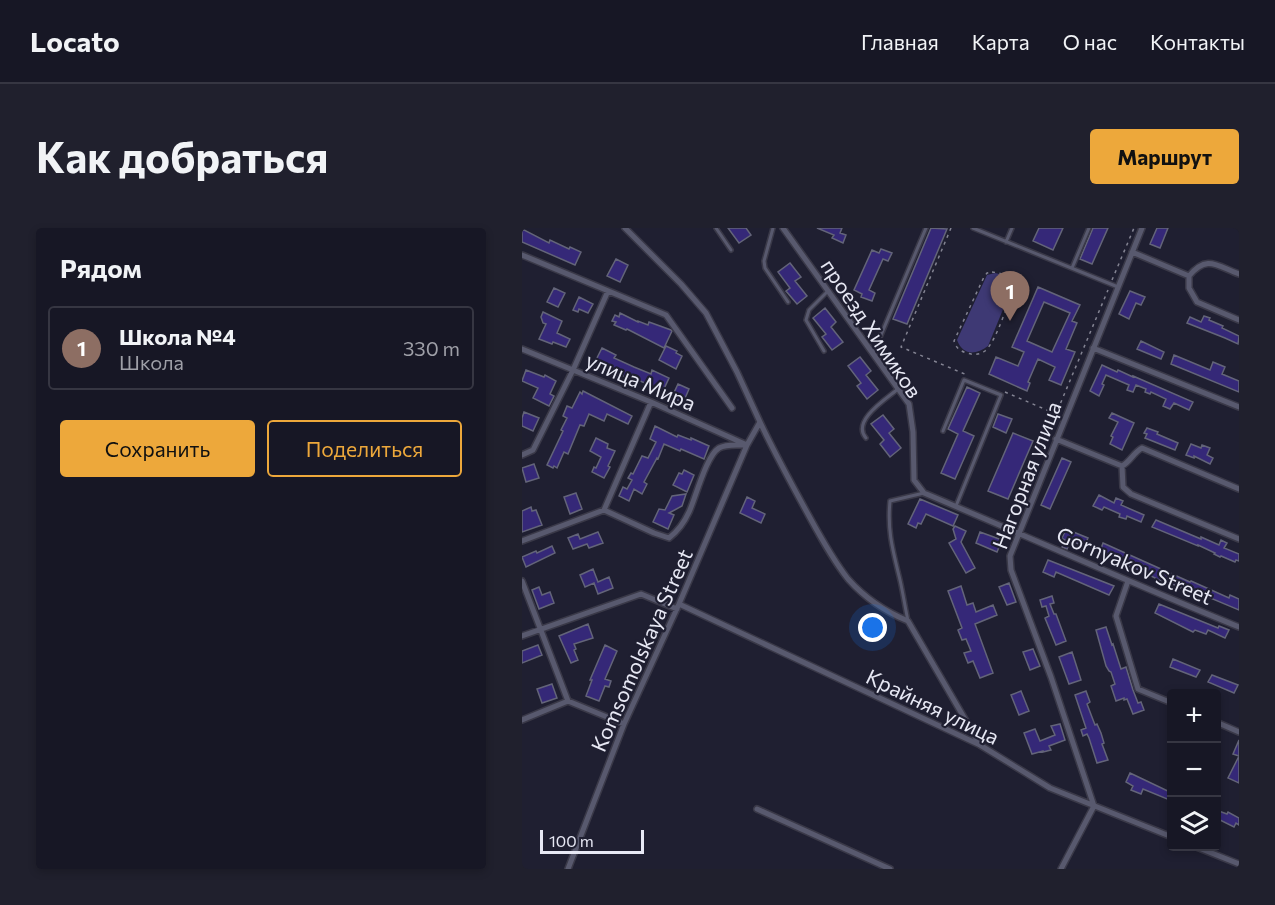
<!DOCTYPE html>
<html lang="ru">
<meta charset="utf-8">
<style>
:root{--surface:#171725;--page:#20202d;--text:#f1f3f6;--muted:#9e9fa7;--line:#363642;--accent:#eda83b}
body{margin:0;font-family:Commissioner,sans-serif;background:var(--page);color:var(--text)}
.controls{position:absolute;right:18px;bottom:18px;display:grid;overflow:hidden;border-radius:6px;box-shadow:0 3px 9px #0003}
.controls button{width:54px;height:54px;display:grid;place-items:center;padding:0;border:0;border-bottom:2px solid var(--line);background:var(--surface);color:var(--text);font:30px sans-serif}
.scale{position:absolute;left:18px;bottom:15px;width:104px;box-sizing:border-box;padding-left:6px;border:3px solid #e7e8f4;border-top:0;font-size:16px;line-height:21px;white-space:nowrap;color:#e7e8f4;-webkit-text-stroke:4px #1f1f31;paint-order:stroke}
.you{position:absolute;left:351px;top:400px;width:21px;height:21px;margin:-15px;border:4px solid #fff;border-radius:50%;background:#1a73e8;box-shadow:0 0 0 9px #1a73e833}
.badge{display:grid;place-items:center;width:39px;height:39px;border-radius:50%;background:var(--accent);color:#fff;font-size:20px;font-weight:700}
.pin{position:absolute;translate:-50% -50px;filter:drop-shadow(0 2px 3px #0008)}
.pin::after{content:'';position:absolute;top:32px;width:21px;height:18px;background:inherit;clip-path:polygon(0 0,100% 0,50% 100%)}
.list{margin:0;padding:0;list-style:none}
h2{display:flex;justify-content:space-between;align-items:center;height:78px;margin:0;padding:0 24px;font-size:26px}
h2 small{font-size:20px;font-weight:400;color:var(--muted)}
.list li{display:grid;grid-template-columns:39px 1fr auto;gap:18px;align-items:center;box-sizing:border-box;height:84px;margin:0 12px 12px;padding:0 12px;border:2px solid var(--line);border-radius:6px}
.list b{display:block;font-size:22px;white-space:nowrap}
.list p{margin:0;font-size:20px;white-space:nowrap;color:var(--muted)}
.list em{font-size:20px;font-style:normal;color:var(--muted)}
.actions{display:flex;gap:12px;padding:18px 24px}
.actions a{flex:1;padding:14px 0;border:2px solid var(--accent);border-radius:6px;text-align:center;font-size:21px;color:var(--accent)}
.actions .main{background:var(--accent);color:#111}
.icon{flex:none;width:33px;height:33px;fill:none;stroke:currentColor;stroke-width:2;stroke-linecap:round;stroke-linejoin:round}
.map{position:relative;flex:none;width:717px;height:641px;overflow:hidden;border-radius:6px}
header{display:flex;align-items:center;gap:36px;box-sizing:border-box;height:84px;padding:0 30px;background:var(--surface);border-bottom:2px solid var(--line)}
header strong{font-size:28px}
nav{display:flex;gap:33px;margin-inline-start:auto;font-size:21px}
.intro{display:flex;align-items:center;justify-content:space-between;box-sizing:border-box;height:144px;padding:0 36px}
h1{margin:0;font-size:42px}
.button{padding:15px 27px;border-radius:6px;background:var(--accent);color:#111;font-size:21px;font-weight:700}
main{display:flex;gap:36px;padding:0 36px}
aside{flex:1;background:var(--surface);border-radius:6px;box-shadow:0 3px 9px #0003}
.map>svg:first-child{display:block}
</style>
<header>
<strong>Locato</strong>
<nav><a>Главная</a><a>Карта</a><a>О нас</a><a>Контакты</a></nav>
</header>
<div class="intro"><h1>Как добраться</h1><a class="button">Маршрут</a></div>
<main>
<aside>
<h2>Рядом<small></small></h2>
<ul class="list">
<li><span class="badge" style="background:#8d6e63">1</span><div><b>Школа №4</b><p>Школа</p></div><em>330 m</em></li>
</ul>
<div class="actions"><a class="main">Сохранить</a><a>Поделиться</a></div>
</aside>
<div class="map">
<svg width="717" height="641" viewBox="0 0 717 641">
<rect width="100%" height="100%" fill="#1f1f31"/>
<path fill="#3e3974" d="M473,45C483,47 488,51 489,62L466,118C454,127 441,128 435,112L465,47Z"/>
<path fill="#352878" stroke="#636479" stroke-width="1.5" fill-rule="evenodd" d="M206,0H224L229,7L217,15Z
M295,0H320L318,5L324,7L321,15L310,10L312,7Z
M409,0L425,1L385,96L371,91Z
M517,0H541L531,22L511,13Z
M571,0H586L570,36L558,31Z
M635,0H646L638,20L628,16Z
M0,1L27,15L28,12L47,21L48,19L59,24L53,37L0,14Z
M359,21L370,25L366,33L361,31L347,62L353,65L350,73L339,69L340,66L332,62L350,22L357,25Z
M94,31L106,37L98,54L85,48Z
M268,35L279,49L273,53L285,68L275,76L264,63L268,60L256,44Z
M516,59L558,77L550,93L555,95L544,121L553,124L539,157L527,152L533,139L516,131L506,154L508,155L505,163L467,146L474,129L496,138L502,124L490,119ZM522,74L548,85L530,124L505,113Z
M32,60L43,65L36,79L25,74Z
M608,63L623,69L619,77L614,75L607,91L597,86Z
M57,69L71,76L66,85L57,81L56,84L51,82Z
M303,80L314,94L309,99L321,114L310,122L300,109L304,106L291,90Z
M21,84L40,93L35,105L48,111L44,119L31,114L30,116L17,111L24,96L21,95L19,89Z
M98,85L116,94V93L126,97L127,94L149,102L150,103L142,120L105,101L104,102L92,97L94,94L90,93L93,87L97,89Z
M682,88L688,90L687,92L701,98L700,100L717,108L716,116L703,110L665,95L668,89L679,94Z
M619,113L642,124L639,131L615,121Z
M144,118L155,123L154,125L160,128L154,141L137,132Z
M80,120L94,127L92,130L112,139L129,146L130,142L147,150L141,163L116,152L115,155L73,134Z
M652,127L688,142L691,134L703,139L700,146L717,153V164L649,136Z
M338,129L349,143L344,147L356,162L345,171L335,158L339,155L326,138Z
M580,137L595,144L596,142L611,149V148L671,174L667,182L652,175L648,181L641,178L644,171L629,164L628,166L623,164L624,161L614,157L611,164L605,162L607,157L584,147L580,156L582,157L577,168L568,163Z
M4,142L22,149L23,147L34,153L28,166L32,168L27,178L11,170L16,160L0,153Z
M156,156L167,161L161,175L150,169Z
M445,159L458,165L441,203L452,208L433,251L419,245L436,206L426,201Z
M61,163L110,188L106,196L85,186L82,193L67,186L62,198L58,197L46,226L42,224L35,240L32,238L31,240L25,237L41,203L39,202L45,190L41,188L45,178L50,180L58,164L60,166Z
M2,184L17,190L11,203L0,198V190Z
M590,185L612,195L600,222L588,216L591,209L589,208L596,194L587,190Z
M476,186L490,191L484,205L471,199Z
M361,187L372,201L367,205L379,220L368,229L358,216L362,212L349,196Z
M133,198L155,209L156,207L169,212V210L187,218L182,231L159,221L158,223L142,216L136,231L135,230L122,254L125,256L120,266L112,261L107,273L97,268L101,259L105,261L110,252L106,250L109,245L111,246L120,228L126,230L134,214L128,211Z
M625,200L636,204L635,206L656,215L653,222L623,210L625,206L622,205Z
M491,205L511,213L486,271L466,263Z
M74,210L86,216L85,220L93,223L86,238L88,239L82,250L70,244L72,239L74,240L79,229L68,223Z
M669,216L679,220L680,217L688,220L685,227L691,230L688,236L672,228V230L664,227Z
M540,230L549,234L528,281L519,277Z
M12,236L17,250L4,254L0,240Z
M162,242L172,247L165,264L151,257L157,245L160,246Z
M54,265L60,281L48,286L42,269Z
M164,266L160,278L147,285L152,287L146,301L131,294L137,281L143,282L150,268Z
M577,267L592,275L594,270L601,273L599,277L622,287L619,294L605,288L604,291L597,289L598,286L582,279L580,282L571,278Z
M225,269L233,273L230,280L243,286L239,295L218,285Z
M398,271L436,287L431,298L404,286L399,296L396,295L394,300L386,296Z
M9,279L10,283L14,282L20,297L0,304V283Z
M634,292L679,311V309L697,317L699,312L705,315L702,320L717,326V333L714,332L713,334L699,328L698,329L692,326L693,325L676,317V318L630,299Z
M433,298L444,303L439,314L453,340L444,345L427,315L434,311L431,301Z
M544,301L566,310L562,319L549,312L545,321L540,319L543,312L540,310Z
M76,304L81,315L67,320L65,316L51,321L46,310L56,306L58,311Z
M458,304L480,312L475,324L454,315Z
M581,315L668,354L669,353L707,370L708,367L717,371V382L660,358L659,360L640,351L639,353L627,347V346L577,326Z
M30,318L33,325L4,339L0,329L14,323L15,325Z
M526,332L592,358L587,367L534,344L532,349L521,344Z
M71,341L76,354L87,349L91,360L76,366L72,355L63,359L58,347Z
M487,355L494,374L485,377L477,359Z
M439,358L445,377L451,375L454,384L471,377L475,387L453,396L471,445L458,450L451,433L446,435L442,425L449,423L444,411L440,412L436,402L440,400L426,363Z
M17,359L20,367L28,364L32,375L17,381L10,362Z
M530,368L532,375L528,376L532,386H534L544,413L534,417L523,390L527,388L524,378L520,379L518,372Z
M637,376L696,400L697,398L707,402L703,410L686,402L684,406L673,402L671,404L633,385Z
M66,396L71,410L52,416L54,421L52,422L56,432L49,435L37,408Z
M584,399L590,417L591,416L599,441L604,439L611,462L616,475L619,474L622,482L611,486L605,471L602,472V470L594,473L589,458L593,456L589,444L587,443L584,438L574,402Z
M16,417L20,427L0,435V423Z
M83,417L95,423L83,451L89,453L87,459L83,458L77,473L64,468L70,452H68Z
M511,421L518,438L508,442L501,424Z
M550,424L559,452L547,456L537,429Z
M651,431L678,442L674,449L648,439Z
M690,447L716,457L712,465L686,454Z
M30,456L35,470L20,475L15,461Z
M499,463L507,483L497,487L489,467Z
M564,463L568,474L565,476L573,497L575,496L579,505L582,515L580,516L586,532L575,535L567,510L565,506L561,508L559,502L564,500L553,467Z
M538,496L543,512L527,518L529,522L521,524V523L510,526L502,505L513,501L518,513L533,507L529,498Z
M717,512V555L706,550L717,528L711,526Z
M608,545L650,565V573L621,561L619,566L609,562L611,558L604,554Z
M694,582L705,586L706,584L717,590V597L714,595L712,599L694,590Z"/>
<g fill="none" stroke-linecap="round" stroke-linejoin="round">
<defs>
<path id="service" d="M194,0L209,22
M251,0L242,33L243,40L266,74
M451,0L596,59
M484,14L490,0
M550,40L567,0
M302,123L284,92L287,82L306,63
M351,126L404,0
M421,203L442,152L479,167L434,278
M344,210C329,193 364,171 376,161
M386,393C383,379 381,365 378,352C371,323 365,303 368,273L402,265"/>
<path id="minor" d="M103,0L159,56L184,85L215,144L238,194
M261,0L387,176L391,204L392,252L402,265C507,309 611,356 717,399
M610,24L667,48V60L675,74L717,92
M0,27L144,87L210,180
M667,48C685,26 695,38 717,46
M571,120L717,179
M0,121L129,174L225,217
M534,211L600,238L601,259L609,266L717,311
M0,227L11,222L51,142L86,63
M600,238C608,234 612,224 620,220L717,261
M82,282L132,305L147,310C156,303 162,295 167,284C174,269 184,228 197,220C204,216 213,217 221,217
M0,313L82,282L129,174
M0,353L46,473
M606,353L594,388L616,461L650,475
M157,376L458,517L528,560L650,609
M0,408L119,366L155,381
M0,492L46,473L102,496
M694,494L717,504
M235,581L368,641
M672,618L717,636
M46,641L102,496L157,376L225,217L238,194C253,226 270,257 287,288C299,310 311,332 326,351C342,369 364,384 386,393L458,517
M539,641L572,578L529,449L489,342L488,328L620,0"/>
</defs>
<use href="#service" stroke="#3a3948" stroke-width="6"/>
<use href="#minor" stroke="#3a3948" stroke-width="8"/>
<path stroke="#848493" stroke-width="1.5" stroke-dasharray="3 4.5" stroke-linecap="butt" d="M429,0L379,119L445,147
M470,44C480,45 490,48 491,59C487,73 474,114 463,123C457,127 451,127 445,125C438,123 434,120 432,113L461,51L465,45Z
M590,52L612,0
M483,164L534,186L586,62"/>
<use href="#service" stroke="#58596e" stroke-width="3"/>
<use href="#minor" stroke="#58596e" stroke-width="5"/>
</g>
<g text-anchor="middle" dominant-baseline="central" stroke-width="4.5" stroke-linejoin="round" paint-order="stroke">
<g font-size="21" fill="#e7e8f4" stroke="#1f1f31">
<text transform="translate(350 100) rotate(56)">проезд Химиков</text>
<text transform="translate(119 153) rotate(23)">улица Мира</text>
<text transform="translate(504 247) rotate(-69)">Нагорная улица</text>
<text transform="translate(613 337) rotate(23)">Gornyakov Street</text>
<text transform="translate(119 422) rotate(-66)">Komsomolskaya Street</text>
<text transform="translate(411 478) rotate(26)">Крайняя улица</text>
</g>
</g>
</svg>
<div class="controls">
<button>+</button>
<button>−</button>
<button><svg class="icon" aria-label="layers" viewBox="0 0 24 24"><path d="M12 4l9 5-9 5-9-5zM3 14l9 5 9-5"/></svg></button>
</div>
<div class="scale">100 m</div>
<div class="you"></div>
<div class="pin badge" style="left:488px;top:93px;background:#8d6e63">1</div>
</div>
</main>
